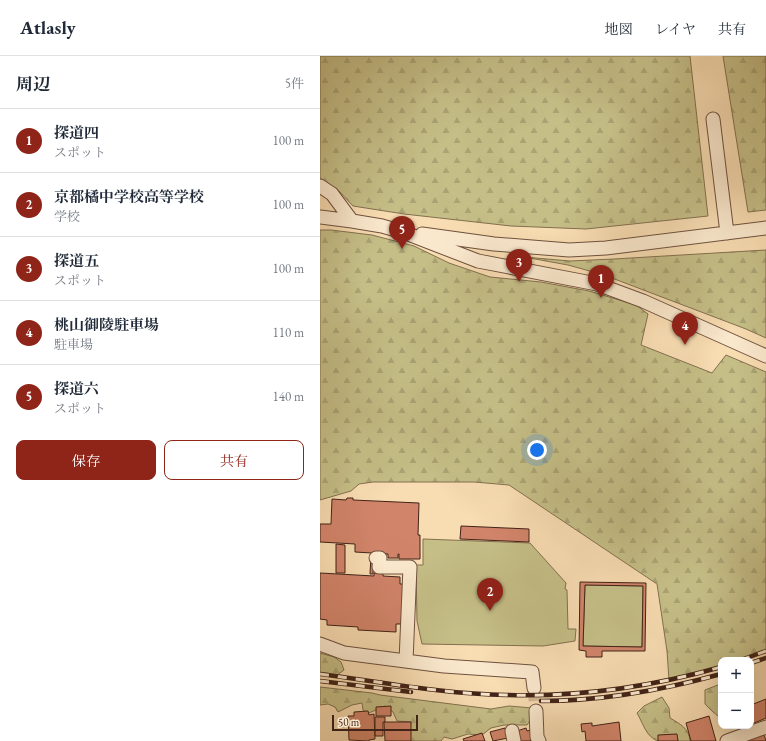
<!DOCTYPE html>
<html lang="ja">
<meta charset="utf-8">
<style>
:root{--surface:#fff;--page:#f6f6f7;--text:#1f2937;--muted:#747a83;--line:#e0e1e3;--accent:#8f2418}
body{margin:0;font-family:"EB Garamond","Noto Serif JP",serif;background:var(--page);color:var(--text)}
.controls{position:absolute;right:12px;bottom:12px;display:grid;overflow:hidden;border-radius:8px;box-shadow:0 4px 16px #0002}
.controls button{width:36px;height:36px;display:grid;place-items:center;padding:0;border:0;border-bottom:1px solid var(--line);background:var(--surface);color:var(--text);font:20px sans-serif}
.scale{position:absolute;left:12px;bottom:10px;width:86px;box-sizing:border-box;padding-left:4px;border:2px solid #412317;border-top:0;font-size:11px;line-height:14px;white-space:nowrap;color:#412317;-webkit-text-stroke:3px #fae8cd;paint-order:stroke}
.you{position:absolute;left:217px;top:394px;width:14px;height:14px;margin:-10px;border:3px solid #fff;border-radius:50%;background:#1a73e8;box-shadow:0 0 0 6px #1a73e833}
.badge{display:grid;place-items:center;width:26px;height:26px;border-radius:50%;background:var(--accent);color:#fff;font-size:13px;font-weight:700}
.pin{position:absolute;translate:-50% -33px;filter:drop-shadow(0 1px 2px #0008)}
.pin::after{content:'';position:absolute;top:21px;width:14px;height:12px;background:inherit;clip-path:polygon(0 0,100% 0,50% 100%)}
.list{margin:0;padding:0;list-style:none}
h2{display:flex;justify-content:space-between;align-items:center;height:52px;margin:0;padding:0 16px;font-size:17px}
h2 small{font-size:13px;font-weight:400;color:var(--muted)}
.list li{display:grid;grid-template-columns:26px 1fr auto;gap:12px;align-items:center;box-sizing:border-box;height:64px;padding:0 16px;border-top:1px solid var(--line)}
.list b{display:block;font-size:15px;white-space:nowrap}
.list p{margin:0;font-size:13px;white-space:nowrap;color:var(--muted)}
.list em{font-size:13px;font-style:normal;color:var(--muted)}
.actions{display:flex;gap:8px;padding:12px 16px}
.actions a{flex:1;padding:9px 0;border:1px solid var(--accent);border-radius:8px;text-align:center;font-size:14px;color:var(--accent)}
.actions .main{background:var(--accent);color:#fff}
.map{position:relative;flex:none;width:446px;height:685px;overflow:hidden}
header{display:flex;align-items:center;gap:24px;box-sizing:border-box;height:56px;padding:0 20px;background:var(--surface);border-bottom:1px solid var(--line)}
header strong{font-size:19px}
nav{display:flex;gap:22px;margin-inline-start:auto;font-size:14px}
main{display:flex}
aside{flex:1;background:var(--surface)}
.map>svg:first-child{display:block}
</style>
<header>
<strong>Atlasly</strong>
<nav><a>地図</a><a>レイヤ</a><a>共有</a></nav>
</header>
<main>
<aside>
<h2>周辺<small>5件</small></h2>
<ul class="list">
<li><span class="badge">1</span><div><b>探道四</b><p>スポット</p></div><em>100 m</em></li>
<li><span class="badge">2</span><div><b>京都橘中学校高等学校</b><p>学校</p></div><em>100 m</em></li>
<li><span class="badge">3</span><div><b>探道五</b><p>スポット</p></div><em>100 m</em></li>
<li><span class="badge">4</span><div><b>桃山御陵駐車場</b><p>駐車場</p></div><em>110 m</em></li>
<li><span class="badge">5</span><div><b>探道六</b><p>スポット</p></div><em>140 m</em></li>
</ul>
<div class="actions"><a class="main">保存</a><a>共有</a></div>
</aside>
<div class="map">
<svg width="446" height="685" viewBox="0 0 446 685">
<defs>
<pattern id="forest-firs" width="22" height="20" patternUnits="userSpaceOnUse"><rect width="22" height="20" fill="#c5be87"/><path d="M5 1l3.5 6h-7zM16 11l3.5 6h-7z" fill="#aaa374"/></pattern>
</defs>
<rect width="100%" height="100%" fill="#f8dcb2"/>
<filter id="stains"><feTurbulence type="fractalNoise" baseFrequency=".005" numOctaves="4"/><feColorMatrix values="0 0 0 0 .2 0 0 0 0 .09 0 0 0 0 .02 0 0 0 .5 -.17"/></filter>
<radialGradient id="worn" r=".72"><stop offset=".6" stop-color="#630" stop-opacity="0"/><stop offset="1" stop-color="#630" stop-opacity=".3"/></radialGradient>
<path fill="#c5be87" stroke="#83704f" d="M103,483L210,487L246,527L245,533L247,534L248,573H256L255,585L223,590L102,588L97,565L96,509H103Z
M265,529L323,530L322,591L263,590Z"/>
<path fill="url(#forest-firs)" stroke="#83704f" d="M0,0H370L388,160L266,173L191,170L84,158L33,150L19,135L0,122Z
M403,0H446V154L428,156Z
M0,174H11L52,179L94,190L129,207L170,221L221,226L269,235L316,249L328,258L321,289L392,317L406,299L446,316V596L424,604H401V611L349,624L347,595L337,528L189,429L154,426H53L39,428L31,435L0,444Z
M446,194V282L426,273L284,219L248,209L204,201L250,205L294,203Z
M0,597L14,601L21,606L24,614L17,619L0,618Z
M398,629H401V659L398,660L392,655L385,648V634Z
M0,631L52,637L60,639L171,653L189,650L212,652L211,663L207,669H184L171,672L162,679L148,678L132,683L124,681L121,685H89L91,666L77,665L73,656L65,650L49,657L43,654L42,647L32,649L18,656L15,651L8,648L0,649Z
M342,641L349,652L350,662C360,668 369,672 370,685H338C326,681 323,667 317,657L324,650Z"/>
<path fill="#d1846a" stroke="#412317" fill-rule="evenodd" d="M27,442H33V444L99,447L98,479H100V503H79V498H78V502H68V498L35,496V488L0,486V468H11L12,443L26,444Z
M141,470L209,473V486L140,483Z
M16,488L25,489V517H16Z
M51,498H54L53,518H50Z
M0,517L54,520V517H63V520L80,521V528H84L81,568H76V576L38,574V571L7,569V564L0,563Z
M260,526L326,527L325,595H282V601H266V595L259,594ZM265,529L323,530L322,591L263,590Z
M446,643V662L432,668L431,649Z
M71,650V660H56V651Z
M48,655L49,659L54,658L55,683L49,684V685L29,684L28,660H34V656Z
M389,660L396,685H371L366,667Z
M55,661H65V666H63V680H55Z
M64,666H91V685H65Z
M299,666L301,685H266L265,675L262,676L261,668L272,667V670Z
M185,672L188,682L173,685L170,676Z
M206,672L207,675L211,674L214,683L209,685H200L197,675Z
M443,675L446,685H414Z
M162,677L165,685H144L143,683Z
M357,678L358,685H338V679Z"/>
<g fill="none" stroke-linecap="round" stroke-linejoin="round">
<path stroke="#d3b793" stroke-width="13" stroke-dasharray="13 6" stroke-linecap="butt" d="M214,632L216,655"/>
<defs>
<path id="minor" d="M393,63L407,177
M0,130L12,138L32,165
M0,161L32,165L62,170L83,176L158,205L277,228L323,245L446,300
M102,178L174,188L249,194L286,192L446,172
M56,502H60L59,511H90L86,605
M0,588L24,597L124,610L212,616L214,632
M216,655L217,681L219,685
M192,675L194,685
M407,685L446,671"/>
</defs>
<use href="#minor" stroke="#6f513e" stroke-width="15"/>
<use href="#minor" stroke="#fae8cd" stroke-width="13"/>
<defs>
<path id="rail" d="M421,604L446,595
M431,607L446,602
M0,618C62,626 124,638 186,639C259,641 331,631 401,611
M0,625L91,636
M221,645C282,645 343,634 401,618"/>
</defs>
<use href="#rail" stroke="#412317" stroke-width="4.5"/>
<use href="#rail" stroke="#fae8cd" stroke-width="3" stroke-dasharray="9" stroke-linecap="butt"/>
</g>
<rect width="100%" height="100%" filter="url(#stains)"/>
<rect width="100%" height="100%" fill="url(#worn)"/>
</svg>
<div class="controls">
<button>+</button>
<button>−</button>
</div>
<div class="scale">50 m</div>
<div class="you"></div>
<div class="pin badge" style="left:281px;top:242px">1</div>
<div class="pin badge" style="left:170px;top:555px">2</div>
<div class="pin badge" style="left:199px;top:226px">3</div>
<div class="pin badge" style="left:365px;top:289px">4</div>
<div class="pin badge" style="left:82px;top:193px">5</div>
</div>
</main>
